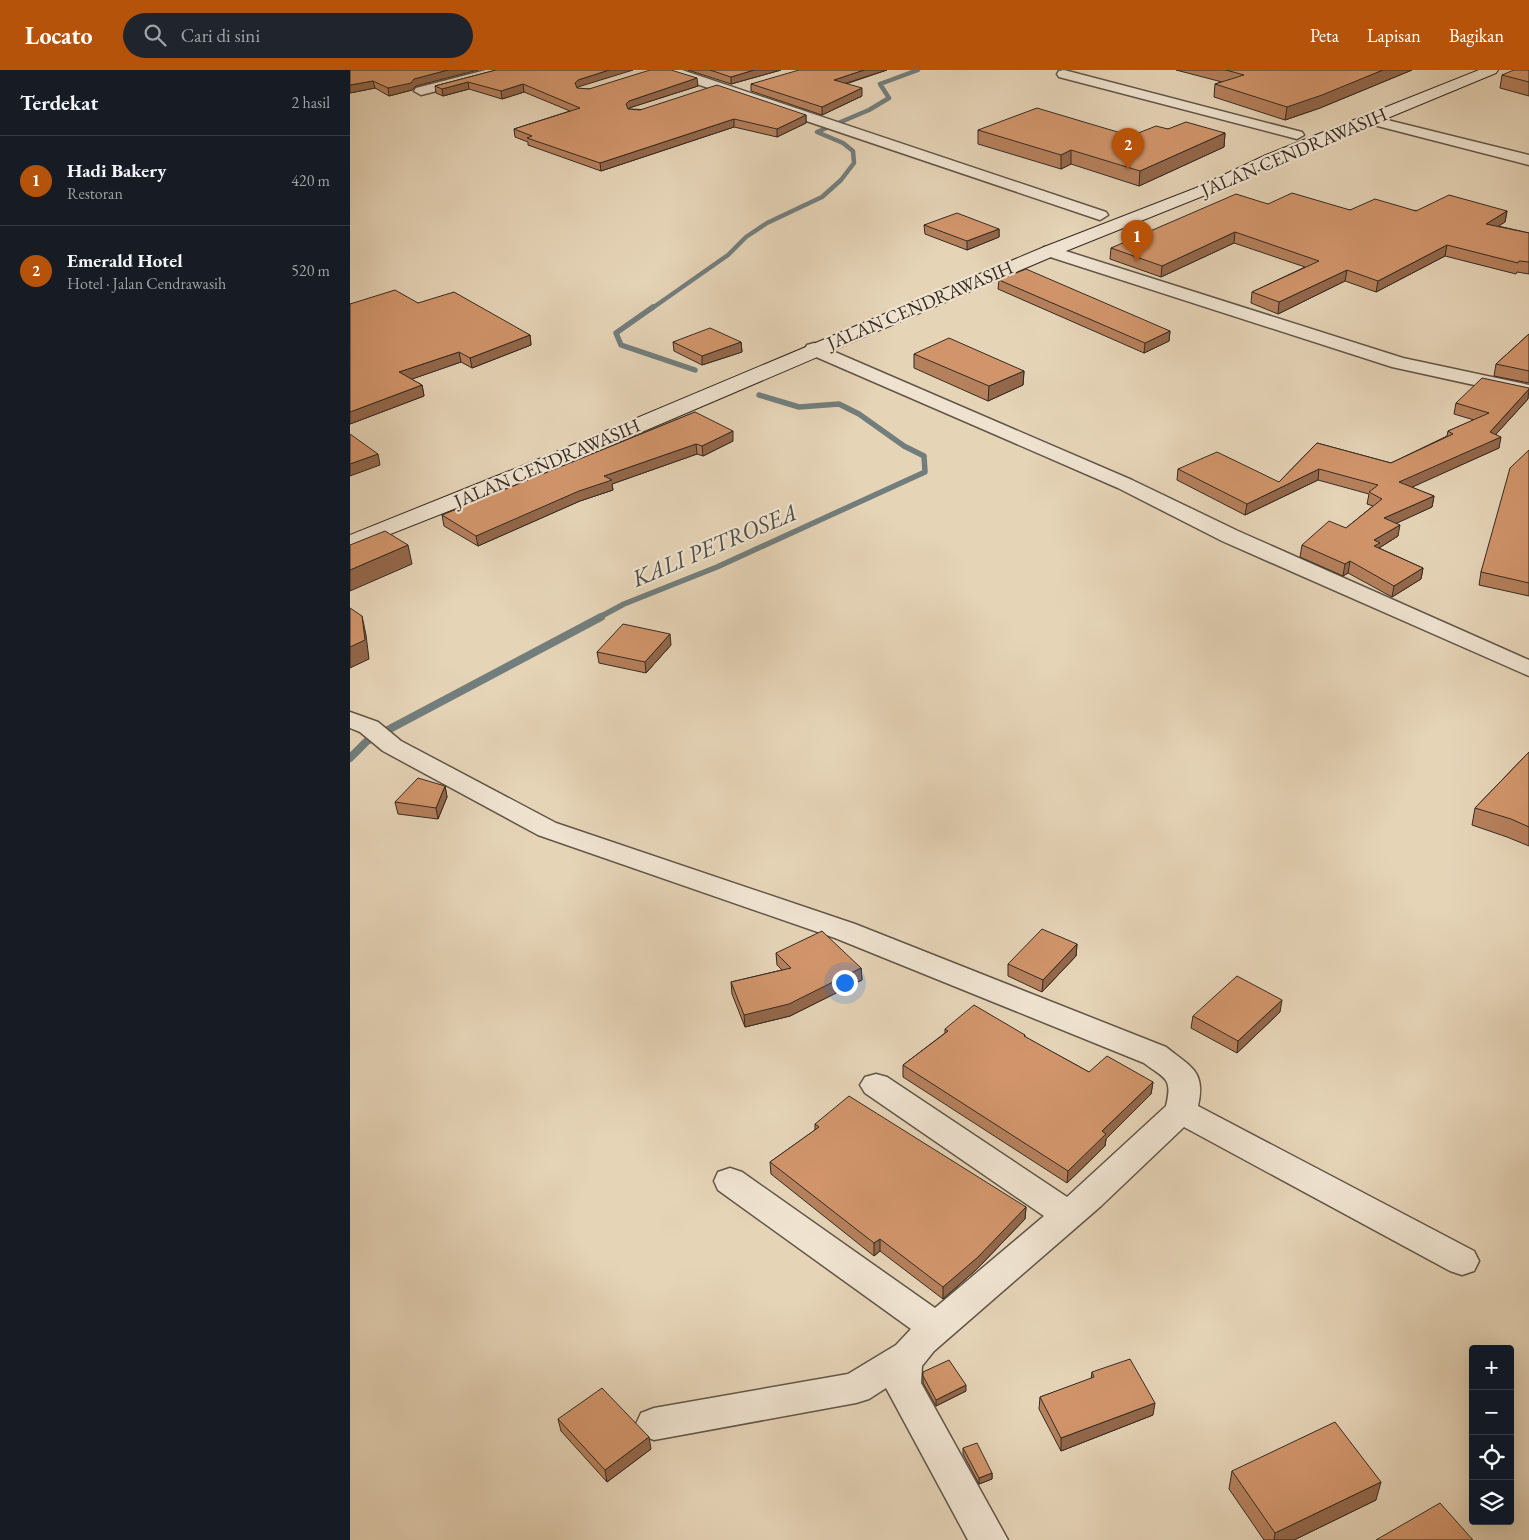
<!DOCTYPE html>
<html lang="id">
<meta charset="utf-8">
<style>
:root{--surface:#171b24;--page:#20242c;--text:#f1f3f6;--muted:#9ea1a6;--line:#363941;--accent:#b45309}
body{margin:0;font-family:"EB Garamond",serif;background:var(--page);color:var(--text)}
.controls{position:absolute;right:15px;bottom:15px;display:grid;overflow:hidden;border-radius:5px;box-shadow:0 5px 20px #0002}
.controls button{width:45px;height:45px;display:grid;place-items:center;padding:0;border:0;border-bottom:1px solid var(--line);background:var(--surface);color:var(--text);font:25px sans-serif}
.you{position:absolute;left:494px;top:912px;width:18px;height:18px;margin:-12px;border:4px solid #fff;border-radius:50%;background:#1a73e8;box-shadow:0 0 0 8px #1a73e833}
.badge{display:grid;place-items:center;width:32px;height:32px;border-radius:50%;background:var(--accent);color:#fff;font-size:16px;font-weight:700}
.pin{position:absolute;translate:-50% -41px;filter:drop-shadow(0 1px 2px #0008)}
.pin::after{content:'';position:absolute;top:26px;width:18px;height:15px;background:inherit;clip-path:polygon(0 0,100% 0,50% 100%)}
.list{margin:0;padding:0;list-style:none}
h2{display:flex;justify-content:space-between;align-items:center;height:65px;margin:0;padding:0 20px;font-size:21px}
h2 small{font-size:16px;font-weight:400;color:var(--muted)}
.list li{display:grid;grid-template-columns:32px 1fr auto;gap:15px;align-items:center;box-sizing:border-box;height:90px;padding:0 20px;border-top:1px solid var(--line)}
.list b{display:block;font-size:19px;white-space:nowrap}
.list p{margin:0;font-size:16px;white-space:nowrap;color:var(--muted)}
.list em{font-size:16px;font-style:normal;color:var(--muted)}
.icon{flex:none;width:28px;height:28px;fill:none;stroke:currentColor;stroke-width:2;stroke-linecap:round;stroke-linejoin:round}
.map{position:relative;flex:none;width:1179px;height:1470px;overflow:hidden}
header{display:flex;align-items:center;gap:30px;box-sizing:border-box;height:70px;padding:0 25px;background:var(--accent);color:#fff}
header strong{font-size:24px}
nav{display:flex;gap:28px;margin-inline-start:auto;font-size:18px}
.search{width:350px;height:45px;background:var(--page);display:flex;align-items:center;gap:12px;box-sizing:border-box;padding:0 18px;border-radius:28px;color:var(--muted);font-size:19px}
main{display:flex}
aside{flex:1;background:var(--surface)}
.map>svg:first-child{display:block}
</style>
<header>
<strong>Locato</strong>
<div class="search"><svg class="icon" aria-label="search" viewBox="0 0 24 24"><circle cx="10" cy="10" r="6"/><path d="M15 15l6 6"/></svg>Cari di sini</div>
<nav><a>Peta</a><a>Lapisan</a><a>Bagikan</a></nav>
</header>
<main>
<aside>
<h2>Terdekat<small>2 hasil</small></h2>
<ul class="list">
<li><span class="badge">1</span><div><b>Hadi Bakery</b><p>Restoran</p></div><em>420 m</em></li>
<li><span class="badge">2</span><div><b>Emerald Hotel</b><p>Hotel · Jalan Cendrawasih</p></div><em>520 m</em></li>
</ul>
</aside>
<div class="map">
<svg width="1179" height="1470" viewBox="0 0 1179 1470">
<rect width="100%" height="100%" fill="#e6d4b7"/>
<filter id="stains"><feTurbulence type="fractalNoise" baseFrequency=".004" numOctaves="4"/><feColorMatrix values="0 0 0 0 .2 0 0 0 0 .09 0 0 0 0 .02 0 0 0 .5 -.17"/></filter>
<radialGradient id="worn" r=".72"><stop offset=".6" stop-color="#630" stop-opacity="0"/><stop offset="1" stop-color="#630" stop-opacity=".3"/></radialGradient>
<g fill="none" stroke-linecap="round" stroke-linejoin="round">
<path stroke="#727e7d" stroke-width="4.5" d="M301,239L378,185L396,167L417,153L472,127L491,110L504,93L503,81L493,73L467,62L519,40L539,28L530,14L568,0"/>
<path stroke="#727e7d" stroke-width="5.5" d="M303,237L266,263L271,275L345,300
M248,548L274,534L367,497L575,402L574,386L554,376L509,344L489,334L449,337L409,325"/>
<path stroke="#727e7d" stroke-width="8" d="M0,688L17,671L251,547"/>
<defs>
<path id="street" d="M136,0H159L157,3L71,25L64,21L66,18Z
M312,0H332L756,142L758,145L750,150L744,148L314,3Z
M714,0L952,62L954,65L947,69L709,7L707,4L709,1Z
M1021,46L1179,85V95L1016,53L1014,50L1016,47Z
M700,176L1053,288L1179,315V327L1042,297L694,185L692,181L694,177Z
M464,273L782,410L888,461L1179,590V606L872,471L768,418L457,283L455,279L457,275Z
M0,642L28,652L51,671L206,753L505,854L816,977C841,997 856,1001 848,1036L1124,1181L1129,1191L1124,1201L1112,1205L1100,1201L834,1057L751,1136L584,1281L572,1296L571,1313L658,1470H618L536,1318L519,1329L506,1333L304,1370L291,1365L286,1354L291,1343L304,1338L498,1304L546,1275L561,1259L368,1120L364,1111L368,1102L380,1098L392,1102L585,1238L694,1146L515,1023L510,1015L515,1007L526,1004L537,1007L717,1127L816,1036C823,1007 815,1009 794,993L485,868L188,765L33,681L10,662L0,658Z"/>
<path id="secondary" d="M1129,0H1148L1146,3L975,74L928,91L858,124L706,185L210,397L0,480V465L194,387L694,177L846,118L916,85Z"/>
</defs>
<use href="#street" stroke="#615548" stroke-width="3"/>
<use href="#secondary" stroke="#352b23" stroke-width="2"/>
<use href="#street" fill="#efe3d0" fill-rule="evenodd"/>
<use href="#secondary" fill="#efe3d0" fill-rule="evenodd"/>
</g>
<path fill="#b5805c" stroke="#352b23" d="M0,0L66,16L62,20L39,26L25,18L0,23Z
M146,0L228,17L227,19H239L348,16L279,38L278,39L456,45V53L427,67L384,57L251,101L178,75V72L165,67L164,59L220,41L174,22L152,29L119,19L93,26L86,23L85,16Z
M338,0H431L381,14Z
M537,0L496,14L512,26L472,45L401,21V14Z
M826,0H1062L970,38L935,50L864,27L865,14L872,12Z
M1179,0V26L1150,18L1152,5Z
M818,59L875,63L874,77L789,116L721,94L711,99L628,74V60L781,66Z
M918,134L1000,140L1157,141L1155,152L1148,156L1179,163V204L1167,202L1166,204L1095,186L1026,222L995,211L928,244L901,233L902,222L955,197L884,173L811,207L760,189L761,178Z
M574,155L649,159V167L617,180L575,164Z
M649,210L820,261L819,271L794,283L648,219Z
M68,233L180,265L181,275L122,298L111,292L61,309L72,315L74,326L0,354V234Z
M1179,264V313L1144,306L1146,294Z
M323,272H391L392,282L352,295L324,281Z
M564,284L674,301L673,315L638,331L564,298Z
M1178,329L1146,364L1149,378L1061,417L1084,426L1082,437L1046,453L1048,466L1029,478L1073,498L1071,509L1042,527L998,503L993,506L950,487L952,475L996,458L1023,436L1017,434L1019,424L968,410L895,445L827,410L828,399L929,412L967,373L1041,393L1097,366L1098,361L1124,350L1104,344L1106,333Z
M345,342L383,371L353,386L347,384L262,414L263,420L230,431L128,476L94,456L92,445Z
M1179,380V526L1129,515L1131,502Z
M321,575L296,603L249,593L247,582Z
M1179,682V776L1157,767L1122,755L1125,738Z
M95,716L97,727L88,749L48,744L45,732Z
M727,874L726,886L692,922L658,906V894Z
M426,883L511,898L512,910L440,946L395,957L382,924L381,912L432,900L427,895Z
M930,942L887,983L841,958L843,946Z
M595,959L675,965V967L739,1002L803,1012L801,1024L756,1069L755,1076L717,1113L553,1007V995L595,963Z
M465,1054L676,1137L675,1149L627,1199L593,1229L530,1181L524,1186L421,1104L420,1092L465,1060Z
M573,1302L616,1321L586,1336L573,1313Z
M742,1302L803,1345L711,1381L689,1339L690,1327L741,1309Z
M208,1349L301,1379L257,1412L211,1361Z
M613,1378L642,1403V1409L629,1414L613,1384Z
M882,1401L1026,1430L944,1470H914L879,1419Z"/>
<path fill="#93684b" stroke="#352b23" d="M98,0H128L66,16L62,20L39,26L38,18L64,9Z
M259,0H283L228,17L225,21V13L228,10Z
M404,0H431L381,14V7Z
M514,0H537L484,17V10Z
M1033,0H1062L970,38L935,50L937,37Z
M347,8L348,16L279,38L276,42V34L279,31Z
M23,11L25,18L0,23V15Z
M118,12L119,19L93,26L92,19Z
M173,14L174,22L152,29L151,21Z
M512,18V26L472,45V37Z
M456,45V53L427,67V59Z
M384,49V57L251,101L250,93Z
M875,63L874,77L789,116L790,101Z
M721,80V94L711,99V85Z
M1157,141L1155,152L1134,165L1136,154Z
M649,159V167L617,180V171Z
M885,162L884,173L811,207L812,196Z
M1097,175L1095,186L1026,222L1028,211Z
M997,200L995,211L928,244L929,232Z
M820,261L819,271L794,283L795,273Z
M180,265L181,275L122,298L120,288Z
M391,272L392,282L352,295V286Z
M109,282L111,292L51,313L49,302Z
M674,301L673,315L638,331L639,316Z
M72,315L74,326L0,354V342Z
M1179,319L1178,329L1139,372L1151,367L1149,378L1047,424L1049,412L1140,362Z
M383,361V371L353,386L352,376Z
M346,374L347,384L262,414L263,420L230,431L128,476L126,466L254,406Z
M28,384L30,395L0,406V394Z
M969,399L968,410L895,445L897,434Z
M1084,426L1082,437L1032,460L1034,448Z
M1050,455L1048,466L1029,478L1028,484L1023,488L1024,470Z
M58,475L62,494L0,521V500Z
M1000,491L998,503L993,506L995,494Z
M1073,498L1071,509L1042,527L1044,516Z
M12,546L16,565L19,589L0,598V577Z
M320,564L321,575L296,603L295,592Z
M95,716L97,727L88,749L86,738Z
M727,874L726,886L692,922L693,910Z
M511,898L512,910L440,946L395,957L394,945Z
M932,930L930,942L887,983L888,971Z
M803,1012L801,1024L756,1069L755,1076L717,1113L718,1101L752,1061Z
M676,1137L675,1149L627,1199L593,1229V1217Z
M530,1169V1181L524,1186V1173Z
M616,1315V1321L586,1336V1330Z
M805,1333L803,1345L711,1381V1368Z
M299,1367L301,1379L257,1412L255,1400Z
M642,1403V1409L629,1414V1408Z
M1031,1412L1026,1430L944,1470H924L925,1463Z"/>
<path fill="#d2956b" stroke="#352b23" d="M0,0H98L64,9L61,13L38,18L23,11L0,15Z
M146,0H259L228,10L225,13L227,18L239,19L300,0H321L347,8L279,31L276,34L278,39L290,40L367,15L456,45L427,59L384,49L250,93L177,68L182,66L164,59L230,38L173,14L151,21L118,12L92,19L85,16Z
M360,0H404L381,7Z
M449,0H514L484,10L512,18L472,37L401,14Z
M876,0H1033L972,25L937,37L865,14L894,5Z
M1164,0H1179V12L1152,5Z
M687,38L781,66L806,56L818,59L836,52L875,63L790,101L721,80L711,85L628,60Z
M942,123L1000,140L1025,129L1066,141L1099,125L1157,141L1136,154L1179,163V192L1169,191L1168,193L1097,175L1028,211L997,200L929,232L902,222L969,191L885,162L812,196L761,178L886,124L918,134Z
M607,143L649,159L617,171L574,155Z
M676,199L820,261L795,273L649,210Z
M45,220L68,233L104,222L180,265L120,288L109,282L49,302L72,315L0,342V234Z
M360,258L391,272L352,286L323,272Z
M1179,264V301L1146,294Z
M599,268L674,301L639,316L564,284Z
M1132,308L1179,318V319L1140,362L1151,367L1049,412L1084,426L1034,448L1050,455L1024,470L1030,473L1024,476L1073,498L1044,516L1000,491L995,494L952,475L979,451L996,458L1032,429L1019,422L1028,415L969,399L897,434L828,399L867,382L929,412L967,373L1041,393L1103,364L1098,361L1139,343L1106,333Z
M345,342L383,361L352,376L346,374L254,406L262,410L229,421L126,466L92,445Z
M0,364L28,384L0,394Z
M1179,380V513L1131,502L1160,398Z
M35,461L58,475L0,500V475Z
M0,538L12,546L15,570L0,577Z
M273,554L320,564L295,592L247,582Z
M1179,682V757L1161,749L1125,738Z
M68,708L95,716L86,738L45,732Z
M692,859L727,874L693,910L658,894Z
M472,861L511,898L439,934L394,945L381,912L441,898L426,883Z
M887,906L932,930L888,971L843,946Z
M624,935L675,965L674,966L739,1002L757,986L803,1012L752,1061L756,1064L718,1101L553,995L598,961L595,959Z
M499,1026L676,1137L628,1187L593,1217L530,1169L524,1173L420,1092L469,1057L465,1054Z
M780,1289L805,1333L711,1368L690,1327L744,1307L742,1302Z
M599,1290L616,1315L586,1330L573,1306V1302Z
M252,1318L299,1367L255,1400L208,1349Z
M985,1352L1031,1412L925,1463L882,1401Z
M627,1373L642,1403L629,1408L613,1378Z
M1090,1433L1123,1470H1026Z"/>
<g text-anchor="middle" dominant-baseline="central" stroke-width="4.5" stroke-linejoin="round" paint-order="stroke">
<g font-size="19" fill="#352b23" stroke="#efe3d0">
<text transform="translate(944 82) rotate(-23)">JALAN CENDRAWASIH</text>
<text transform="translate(570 235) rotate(-23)">JALAN CENDRAWASIH</text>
<text transform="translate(197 393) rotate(-23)">JALAN CENDRAWASIH</text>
</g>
<g font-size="24" font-style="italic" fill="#4e4e48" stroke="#efe3d0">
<text transform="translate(364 475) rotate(-23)">KALI PETROSEA</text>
</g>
</g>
<rect width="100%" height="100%" filter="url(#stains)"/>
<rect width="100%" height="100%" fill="url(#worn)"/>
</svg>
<div class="controls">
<button>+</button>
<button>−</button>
<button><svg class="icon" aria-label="locate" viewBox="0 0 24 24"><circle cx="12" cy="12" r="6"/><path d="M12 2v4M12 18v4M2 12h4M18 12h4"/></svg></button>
<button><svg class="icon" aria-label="layers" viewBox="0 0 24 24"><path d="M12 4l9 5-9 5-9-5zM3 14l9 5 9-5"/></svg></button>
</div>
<div class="you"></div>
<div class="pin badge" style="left:787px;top:191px">1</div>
<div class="pin badge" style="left:778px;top:99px">2</div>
</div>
</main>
